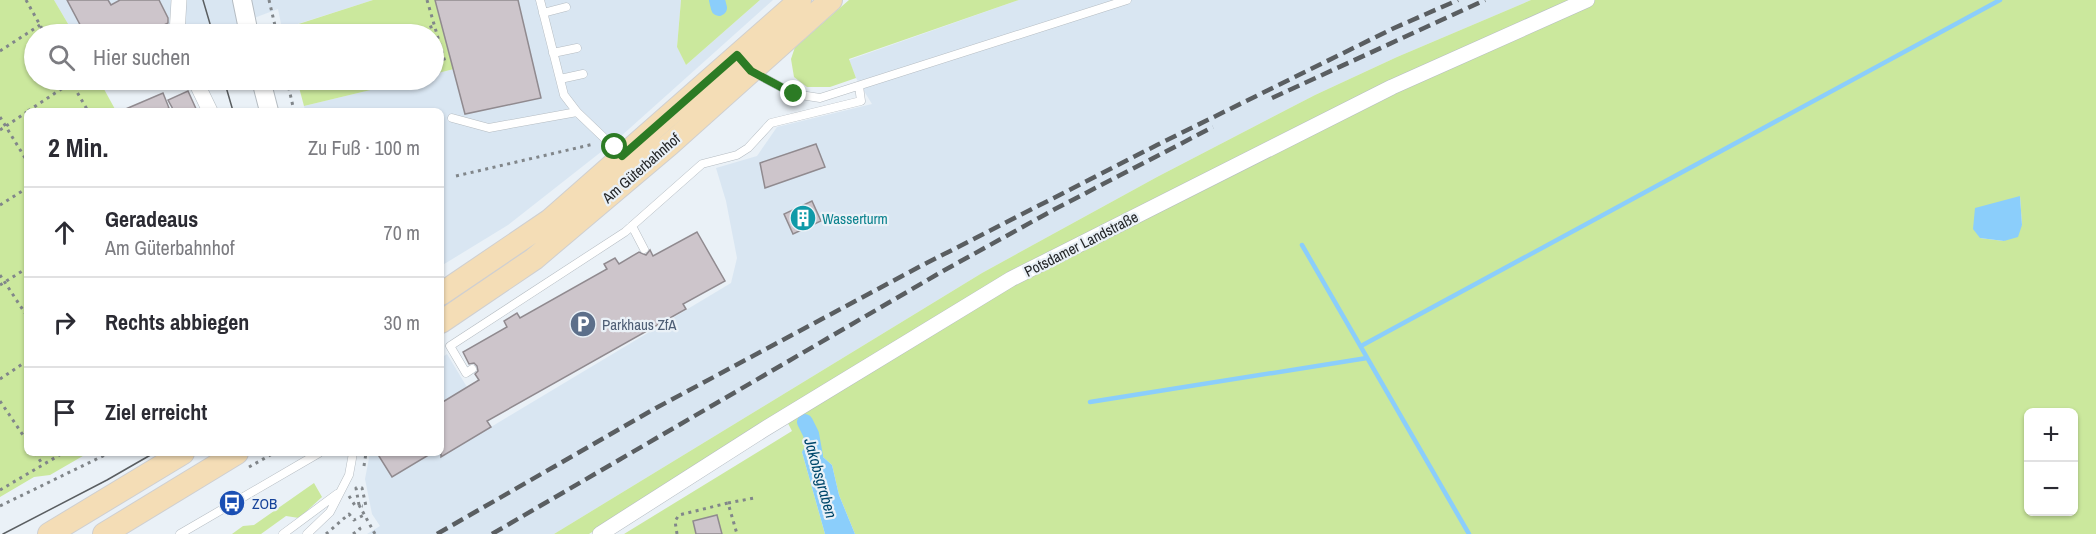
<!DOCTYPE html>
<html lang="de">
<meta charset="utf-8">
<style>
:root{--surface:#fff;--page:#f7f7f7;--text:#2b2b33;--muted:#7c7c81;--line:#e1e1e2}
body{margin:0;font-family:"Archivo Narrow",sans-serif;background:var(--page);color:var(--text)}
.controls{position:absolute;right:18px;bottom:18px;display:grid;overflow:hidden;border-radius:9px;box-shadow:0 2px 4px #0004}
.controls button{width:54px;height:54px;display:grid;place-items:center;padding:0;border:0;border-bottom:2px solid var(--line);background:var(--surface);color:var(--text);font:30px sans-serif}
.stop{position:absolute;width:18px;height:18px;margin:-14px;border:4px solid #2c7b24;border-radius:50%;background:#fff}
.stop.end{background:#2c7b24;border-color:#fff;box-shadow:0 2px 6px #0008}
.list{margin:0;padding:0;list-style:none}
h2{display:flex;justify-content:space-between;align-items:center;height:78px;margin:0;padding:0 24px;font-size:26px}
h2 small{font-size:20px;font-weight:400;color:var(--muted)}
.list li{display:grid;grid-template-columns:39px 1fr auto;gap:18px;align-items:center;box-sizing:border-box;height:90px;padding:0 24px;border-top:2px solid var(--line)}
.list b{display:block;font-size:22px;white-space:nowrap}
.list p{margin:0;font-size:20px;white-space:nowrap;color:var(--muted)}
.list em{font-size:20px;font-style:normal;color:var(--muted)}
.icon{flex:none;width:33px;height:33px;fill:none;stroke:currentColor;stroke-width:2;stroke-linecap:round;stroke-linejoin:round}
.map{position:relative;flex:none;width:2096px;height:534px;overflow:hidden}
.search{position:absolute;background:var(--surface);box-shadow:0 2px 4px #0004;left:24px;top:24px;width:420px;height:66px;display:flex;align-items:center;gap:15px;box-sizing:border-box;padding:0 21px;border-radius:33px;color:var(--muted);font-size:22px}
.panel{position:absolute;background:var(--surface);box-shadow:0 2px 4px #0004;left:24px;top:108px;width:420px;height:348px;border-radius:9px}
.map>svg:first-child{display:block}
</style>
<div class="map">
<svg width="2096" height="534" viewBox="0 0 2096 534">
<rect width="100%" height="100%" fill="#eaf1f7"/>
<path fill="#d9e6f2" d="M54,0H373L282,29L278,9L212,34H74Z
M435,0H681L677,47L686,65L760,0H773L620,137L508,225L441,266V111H305L304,106L412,80H434V74L454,69Z
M1019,0H1531L1397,57L1315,95L1157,177L982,273L554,534H367L380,526L372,514L365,479L370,453H441V358L447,354L491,427L731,283L737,258L726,201L716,168L757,156L777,127L872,104L856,78L849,60Z"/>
<path fill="#cbe89d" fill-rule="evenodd" d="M0,0H54L74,34H34V80H99L116,111H27V453H88L50,475L34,477L0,497Z
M373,0H435L454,69L434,74V34H284L283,29Z
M681,0H717V2L718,0H760L686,65L677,47Z
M849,0H1019L849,59L856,78L830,87H807L794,77L791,59L795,47Z
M1531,0H2096V534H855L839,495L832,465L823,457L818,437L802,452L825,534H624L792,431L782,412L589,534H554L982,273L1157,177L1315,95L1397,57ZM2020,196L2022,225L2004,241L1980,238ZM2028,412H2074V512H2028Z
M297,80H412L304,106Z
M314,483L322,497L299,518L286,516L261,534H232L243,526L254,525Z"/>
<path fill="#8bcefb" d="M2020,196L2022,225L2018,237L2004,241L1980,238L1973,229L1975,208Z
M811,434L818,436L823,457L832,465L839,495L855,534H825L802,452Z"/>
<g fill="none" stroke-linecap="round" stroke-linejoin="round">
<path stroke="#8bcefb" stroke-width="4.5" d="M1302,245L1469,534
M1361,346L2000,0
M1090,402L1367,358"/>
<path stroke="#8bcefb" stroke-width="16" d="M717,0L719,8
M805,422L811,434L815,456"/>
</g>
<path fill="#cdc5cb" stroke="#908a8f" stroke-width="1.5" d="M67,0H108L111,5L120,0H159L168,18V23L146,34H85Z
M435,0H518L541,98L465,114Z
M188,91L197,111H174L168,100Z
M163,93L169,108L161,111H121Z
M816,144L825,167L765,188L760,163Z
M812,201L821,221L793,234L784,214Z
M697,232L725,281L683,304L686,309L487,421L491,427L441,457V403L479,380L475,374L478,371L477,366L474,363L469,364L463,352L507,327L504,321L517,313L520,318L607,269L604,264L615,258L619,264L639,252L646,255L650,250L653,256Z
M377,453H432L392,477Z
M717,515L722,534H696L693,521Z"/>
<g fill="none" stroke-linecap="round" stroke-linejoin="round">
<defs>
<path id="service" d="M540,0L564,95L577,112L622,155
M543,13L566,7
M553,53L577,48
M755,73L794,94L820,98L1127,0
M560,79L583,74
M452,118L489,128L577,112
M632,226L644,249
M472,369L466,373L450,346L625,232L702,164L737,155L748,148L771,123L861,101L859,86
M180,534L319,453
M283,534L337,494
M307,534L330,512L349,475L353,453"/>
<path id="minor" d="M177,34L179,0
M195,80L210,111
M600,534L763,430L1011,279L1392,87L1587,0"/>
<path id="tertiary" d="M242,0L249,34
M261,80L269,111"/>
<path id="primary" d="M441,294L550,220L800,0
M441,322L534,259L670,144L831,0
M49,534L183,453
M104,534L237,453"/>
</defs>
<use href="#service" stroke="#b5bcc2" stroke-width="9"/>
<use href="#minor" stroke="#b5bcc2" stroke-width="16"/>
<use href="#tertiary" stroke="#b5bcc2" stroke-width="20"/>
<use href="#primary" stroke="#cfcfd0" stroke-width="24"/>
<path stroke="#81868a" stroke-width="3" stroke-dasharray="3 4.5" stroke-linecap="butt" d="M26,0L45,34
M269,0L277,34
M427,0L445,62
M408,34L434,26
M0,51L40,25
M70,80L88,111
M287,80L294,111
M28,111L72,82
M0,117L27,161
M0,130L27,112
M456,176L594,144
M0,205L27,188
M0,275L27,316
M0,285L27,268
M0,379L27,361
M0,401L27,441
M35,453L43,465
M364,466L366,453
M249,467L274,453
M0,490L63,453
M349,496L356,507
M728,503L754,498
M359,505L356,488H362L366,506H362
M0,506L109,453
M326,534L349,514L354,520L364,515
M353,534L360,529L357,524
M677,534L675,521L679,515L728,503L737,534"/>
<use href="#service" stroke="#fff" stroke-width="8"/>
<use href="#minor" stroke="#fff" stroke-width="15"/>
<use href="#tertiary" stroke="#fff" stroke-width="18"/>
<use href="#primary" stroke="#f4ddb6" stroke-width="22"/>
<path stroke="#5a5e61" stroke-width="1.5" d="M203,0L213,34
M224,80L233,111
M3,534L107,480L154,453"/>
<path stroke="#5a5e61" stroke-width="4.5" stroke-dasharray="12 6" stroke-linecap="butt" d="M1272,98L1485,0
M437,534L656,408L917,268L1157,145L1392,29L1458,0
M492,534L943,271L1055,209L1213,127"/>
<path stroke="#81868a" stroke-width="3" stroke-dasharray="3 4.5" stroke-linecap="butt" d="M359,505L375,534"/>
</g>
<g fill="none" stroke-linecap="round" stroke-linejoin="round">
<path stroke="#2c7b24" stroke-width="8" d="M615,147L622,156L737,55L751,71L794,94"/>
</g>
<defs>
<symbol id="building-disc" viewBox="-11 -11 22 22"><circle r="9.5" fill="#0f9aa8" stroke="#eaf1f7"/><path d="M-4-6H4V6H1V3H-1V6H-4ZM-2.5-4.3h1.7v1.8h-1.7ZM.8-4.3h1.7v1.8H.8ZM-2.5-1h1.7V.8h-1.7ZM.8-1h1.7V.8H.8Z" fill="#fff"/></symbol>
<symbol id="parking-disc" viewBox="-11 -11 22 22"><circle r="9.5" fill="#5c6f8a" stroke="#eaf1f7"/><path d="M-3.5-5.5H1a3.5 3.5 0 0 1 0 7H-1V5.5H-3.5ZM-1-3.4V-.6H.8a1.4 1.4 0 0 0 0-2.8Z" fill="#fff"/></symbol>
<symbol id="bus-disc" viewBox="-11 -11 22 22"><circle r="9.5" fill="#1a4fb4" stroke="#eaf1f7"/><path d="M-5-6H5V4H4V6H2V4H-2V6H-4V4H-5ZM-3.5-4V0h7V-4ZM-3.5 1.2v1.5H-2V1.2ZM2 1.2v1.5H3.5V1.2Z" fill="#fff"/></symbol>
</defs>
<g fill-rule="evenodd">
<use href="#building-disc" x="788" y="203" width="30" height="30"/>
<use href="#parking-disc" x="568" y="309" width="30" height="30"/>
<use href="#bus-disc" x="217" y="488" width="30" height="30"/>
</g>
<g text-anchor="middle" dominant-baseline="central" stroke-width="4.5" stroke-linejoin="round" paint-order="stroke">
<g font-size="15" fill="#242628" stroke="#eaf1f7">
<text transform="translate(641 168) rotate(-41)">Am Güterbahnhof</text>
<text transform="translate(1081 244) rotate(-27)">Potsdamer Landstraße</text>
</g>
<g font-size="15" fill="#0d838f" stroke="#eaf1f7" text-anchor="start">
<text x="822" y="218">Wasserturm</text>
</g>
<g font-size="15" fill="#4e5e75" stroke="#eaf1f7" text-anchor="start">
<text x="602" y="324">Parkhaus ZfA</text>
</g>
<g font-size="15" fill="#164399" stroke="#eaf1f7" text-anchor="start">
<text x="252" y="503">ZOB</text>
</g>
<g font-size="16" font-style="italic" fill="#00486c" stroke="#eaf1f7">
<text transform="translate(821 478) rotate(74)">Jakobsgraben</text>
</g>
</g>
</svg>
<div class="controls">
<button>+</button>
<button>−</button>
</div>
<div class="stop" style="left:615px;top:147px"></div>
<div class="stop end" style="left:794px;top:94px"></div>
<div class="search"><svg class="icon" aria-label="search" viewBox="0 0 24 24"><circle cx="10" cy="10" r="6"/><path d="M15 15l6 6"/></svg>Hier suchen</div>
<section class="panel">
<h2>2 Min.<small>Zu Fuß · 100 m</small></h2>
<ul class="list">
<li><svg class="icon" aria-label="ahead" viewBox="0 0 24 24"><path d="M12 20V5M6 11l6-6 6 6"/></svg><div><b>Geradeaus</b><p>Am Güterbahnhof</p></div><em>70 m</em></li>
<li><svg class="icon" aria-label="right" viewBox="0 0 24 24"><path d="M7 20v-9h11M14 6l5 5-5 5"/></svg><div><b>Rechts abbiegen</b></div><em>30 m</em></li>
<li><svg class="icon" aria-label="arrive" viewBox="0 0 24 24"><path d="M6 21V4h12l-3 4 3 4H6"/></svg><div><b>Ziel erreicht</b></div></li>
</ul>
</section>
</div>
